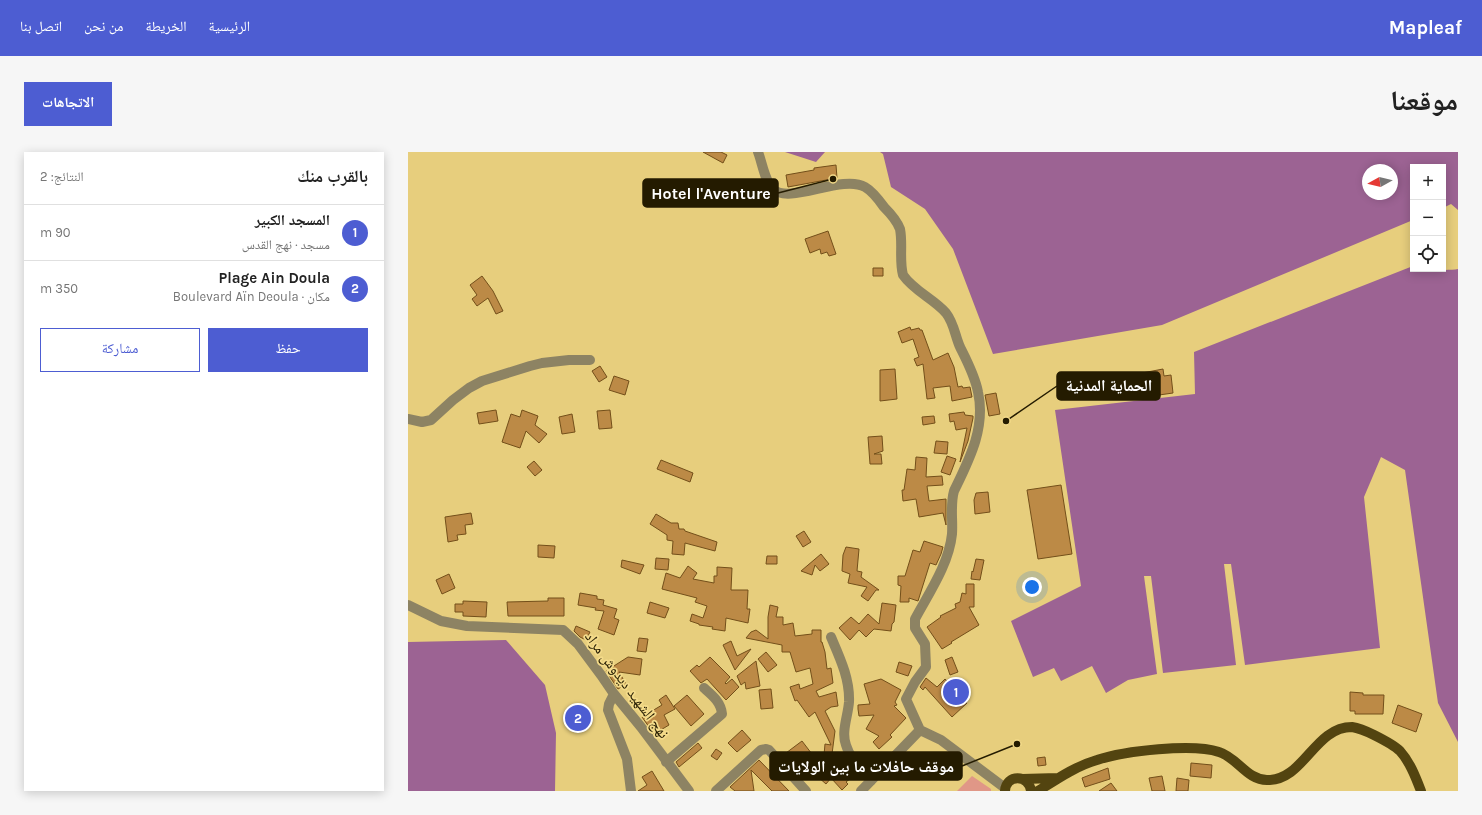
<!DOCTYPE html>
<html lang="ar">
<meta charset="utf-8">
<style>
:root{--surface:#fff;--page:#f6f6f6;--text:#222;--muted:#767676;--line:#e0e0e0;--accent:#4d5dd2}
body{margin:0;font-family:Karla,"Noto Naskh Arabic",sans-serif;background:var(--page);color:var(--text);direction:rtl}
.controls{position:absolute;right:12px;top:12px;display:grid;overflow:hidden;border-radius:0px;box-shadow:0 2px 10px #0003}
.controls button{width:36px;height:36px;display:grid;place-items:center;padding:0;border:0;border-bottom:1px solid var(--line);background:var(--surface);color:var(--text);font:20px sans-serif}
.compass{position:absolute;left:954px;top:12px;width:36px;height:36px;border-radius:50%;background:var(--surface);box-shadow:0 2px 10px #0003;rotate:262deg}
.you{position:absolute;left:624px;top:435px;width:14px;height:14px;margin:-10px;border:3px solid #fff;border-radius:50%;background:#1a73e8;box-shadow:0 0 0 6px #1a73e833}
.badge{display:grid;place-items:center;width:26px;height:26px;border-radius:50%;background:var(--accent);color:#fff;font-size:13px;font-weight:700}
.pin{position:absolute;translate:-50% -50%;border:2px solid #fff;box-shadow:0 1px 4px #0006}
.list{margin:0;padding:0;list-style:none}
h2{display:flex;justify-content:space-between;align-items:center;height:52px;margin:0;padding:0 16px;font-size:17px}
h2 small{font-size:13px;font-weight:400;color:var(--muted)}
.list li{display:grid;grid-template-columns:26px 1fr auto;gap:12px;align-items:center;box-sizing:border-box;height:56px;padding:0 16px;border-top:1px solid var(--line)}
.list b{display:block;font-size:15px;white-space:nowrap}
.list p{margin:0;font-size:13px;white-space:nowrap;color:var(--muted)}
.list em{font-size:13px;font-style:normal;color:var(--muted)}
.actions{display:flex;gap:8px;padding:12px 16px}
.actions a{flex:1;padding:9px 0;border:1px solid var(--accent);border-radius:0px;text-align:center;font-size:14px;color:var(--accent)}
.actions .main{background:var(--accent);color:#fff}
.icon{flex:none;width:22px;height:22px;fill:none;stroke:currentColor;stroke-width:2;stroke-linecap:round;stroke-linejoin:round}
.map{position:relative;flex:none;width:1050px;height:639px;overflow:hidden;direction:ltr;border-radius:0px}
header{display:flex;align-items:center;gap:24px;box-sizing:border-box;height:56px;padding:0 20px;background:var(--accent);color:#fff}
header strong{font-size:19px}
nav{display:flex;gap:22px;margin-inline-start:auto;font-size:14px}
.intro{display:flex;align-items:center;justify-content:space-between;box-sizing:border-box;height:96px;padding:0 24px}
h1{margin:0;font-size:28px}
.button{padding:10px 18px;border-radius:0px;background:var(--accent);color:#fff;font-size:14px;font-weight:700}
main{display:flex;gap:24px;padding:0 24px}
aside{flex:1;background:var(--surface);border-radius:0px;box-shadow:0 2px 10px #0003}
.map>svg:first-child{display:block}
</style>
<header>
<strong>Mapleaf</strong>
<nav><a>الرئيسية</a><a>الخريطة</a><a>من نحن</a><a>اتصل بنا</a></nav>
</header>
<div class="intro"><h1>موقعنا</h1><a class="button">الاتجاهات</a></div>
<main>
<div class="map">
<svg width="1050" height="639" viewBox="0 0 1050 639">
<rect width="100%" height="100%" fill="#e7ce7d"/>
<path fill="#e09787" d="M564,624L583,637V639H549Z"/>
<path fill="#9c6393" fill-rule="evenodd" d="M377,0H417L408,10Z
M472,0H1050V58L1043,52L1035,56V15H1005V68L754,173L585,202L545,97L517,57L483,35L475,2ZM960,18H984V42H960Z
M1005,114V117C1017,117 1040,119 1050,117V590L1030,551L997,318L973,305L956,345L972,496L837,513L823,412H816L828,513L755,521L743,424H736L749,522L720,528L698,541L684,514L653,529L646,516L625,525L603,469L673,434L647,258L787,242L786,200Z
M98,488L137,533L148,581L147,639H0V490Z"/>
<path fill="#bc8a46" stroke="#734f1a" d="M295,0H313L319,3L315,11Z
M428,13L429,26L380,35L378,23L406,18V16Z
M420,79L428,102L421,104L419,100L413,102L412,97L402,101L397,87Z
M465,116H475V124H465Z
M74,124L85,139L95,159L88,162L80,146L69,154L64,147L69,143L62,133Z
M502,175L503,178L511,176L512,178H514L525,208L540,201L546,215L550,235L554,234L555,236L562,235L564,245L544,249L542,234L525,236L527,246L519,247L515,212L509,214L506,207L511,205L505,187L494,191L490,180Z
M192,214L199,225L191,230L184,219Z
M487,217L489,247L472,249V218Z
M755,217L756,224L763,223L765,241L744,244L743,236L736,237L734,221Z
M206,224L221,229L217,243L201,238Z
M588,241L592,262L581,264L577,243Z
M88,258L90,269L71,272L69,261Z
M114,258L130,264L127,273L139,282L131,291L118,279L112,296L94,290L103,262L112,265Z
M202,258L204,276L191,277L189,259Z
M556,260L557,263L565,264V266L560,289L552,310L559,276L548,278L546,269L542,270L541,262Z
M164,262L167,280L154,282L151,265Z
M526,264L527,271L515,273L514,265Z
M474,284L475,299L466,302H473L474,312H462L460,285Z
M528,289L540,290L539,302L526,301Z
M539,304L548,307L542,323L533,320Z
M508,305L519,306L518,325L534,324L535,333L519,334L521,349L538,347V373L535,361L511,365L508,347L495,349L494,338H496L499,317L507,318Z
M253,308L285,321L282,330L249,317Z
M126,309L134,318L127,324L119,315Z
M653,333L664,402L630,407L619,338Z
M580,340L582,360L567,362L566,348L568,341Z
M63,361L65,372L57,373L58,382L49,383L50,388L40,390L37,365Z
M248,362L263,371H270L271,377H276L277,379L309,390L307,399L277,391L276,403L264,402L265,389L259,388V383L242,372Z
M396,379L403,390L395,395L388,384Z
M516,389L535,395L533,402L528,413L522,411L510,449L501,446V450H492L493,434L490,433V424H497L505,398L512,400Z
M130,393L147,394L146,406L130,405Z
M438,395L451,397L449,419L454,420L453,425L471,438H468L460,449L453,444L459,435L440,431L442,422L434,419L435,403Z
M413,402L421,412L412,419L407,413L404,423L393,419Z
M359,404H369V412H358Z
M248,406L261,407L260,418L247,417Z
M568,407L576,408L572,428L563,427L564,419L565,420Z
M214,408L236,413L232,422L213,415Z
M280,414L289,421L285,427L306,431V424H309V415L324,416L323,438H340L339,457H342L340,471L318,466L317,479L304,477L305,475L291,473V472L282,469L284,462L295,466L299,454L287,450L289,446L254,437L258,421L272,426Z
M41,422L47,436L34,442L28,428Z
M558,432H566V455H561L571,473L543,490L544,491L534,497L519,475L533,465L532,464L548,456L547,452L552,450L554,441L558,442Z
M172,441L189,444V447L196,448L195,453L209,457L206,466L211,468L206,483L190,477L196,459L187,458L188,456L170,453Z
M140,446H156V464H100L99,450L140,449Z
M55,449L79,450L78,465L55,464V460H47V452H55Z
M242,450L261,456L257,466L239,461Z
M474,451L488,453L486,470L484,472L483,479L466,477L458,485L451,478L442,488L431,476L443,465L451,472L460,462L471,472Z
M362,453L370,455L368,465H375V473L385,471L387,484L404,482V478H413V490H414L417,500L419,517L423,516L425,531L408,539L411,545L428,540L430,554L423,555L417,559L427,579L424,602L443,626L438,630L440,632L434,638L423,626L418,632L409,624L416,616L415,614L417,592L423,593L407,560L401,565L389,548L387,549L382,535L391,532L392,537L405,532L402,516L388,520L382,500H374V493L338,486L343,480L348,478L360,487V465Z
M168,474L182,480L178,488L172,485L166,479Z
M231,486L240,487L238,500L229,499Z
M323,489L329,504L343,497L327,518L315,493Z
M358,500L369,513L360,520L350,507Z
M220,505L234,507L232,523L211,520L218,532L210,537L198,519Z
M302,505L322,525L317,531L318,532L324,527L331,535L318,548L299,527L293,531L282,519L289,513L291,515Z
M544,505L550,520L542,523L537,508Z
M348,509L352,534L338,537L337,530L333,533L329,524Z
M491,510L504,514L500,524L488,520Z
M518,526L529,535L537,527L559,551L544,565L517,535L515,538L512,535Z
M473,527L493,538L487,550L489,553L486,554L498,566L482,583L484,585L471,597L465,590L471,584L458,577L466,563L451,564L450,557V553L462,552L456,532Z
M363,537L365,556L353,557L351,538Z
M942,540L955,541V543H976L975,562H947V559H942Z
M258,543L267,557L256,563L261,573L246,582L234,565L254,553L251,548Z
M279,543L296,562L283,574L266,554Z
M990,553L1014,562L1008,580L984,571Z
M334,578L343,588L329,600L320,591Z
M394,589L407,606L391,618L378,601Z
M290,591L294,596L271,615L268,610Z
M308,597L314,601L309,608L303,604Z
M637,605L638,613L630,614L629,606Z
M351,608L381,639H364L343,618L346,639H327L322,635Z
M783,611L804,613L803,626L782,624Z
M700,616L702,627L677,635L674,626Z
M244,619L256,639H230L239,633L234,625Z
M754,624L757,639H744L741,626Z
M769,626L781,628L780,639H768Z
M703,631L709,639H691Z"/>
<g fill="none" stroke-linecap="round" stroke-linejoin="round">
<path stroke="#8d8363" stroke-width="10" d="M350,0C354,10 357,30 365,37C381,53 434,22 457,35C464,39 471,48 476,55C482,61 489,69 492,77C495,92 491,108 495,123C506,139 526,147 538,161C546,171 547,184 552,195C559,209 567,224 570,240C578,276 561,308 546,339C542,353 545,367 544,382C541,412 521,441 507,467V476L517,492L518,515L507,530L498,547L512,578
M0,267L14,270L23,268L45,248L61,236L74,229L122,214L134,211L161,208H182
M0,453L33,469L59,474L155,478L170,492L193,523L206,542L233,575L281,639
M423,485C432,506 442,527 441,550C440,564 433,580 438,593C442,607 454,618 463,629
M206,542L201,552L200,558L219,607L223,639
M512,578L533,588L597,636
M258,610L314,562C313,550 304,543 296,536
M308,639L353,598L358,597L361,598L398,639
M453,639L512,578"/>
<path stroke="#534410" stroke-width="10" d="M614,627L650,626
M597,639C598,622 621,622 623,639
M630,639C649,627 668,614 689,608C716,599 785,591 811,600C830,606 839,628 859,628C896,629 906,575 944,575C951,576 960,580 966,583C974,587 986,593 992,599C1002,610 1008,626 1013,639"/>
</g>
<g text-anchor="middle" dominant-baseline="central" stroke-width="3.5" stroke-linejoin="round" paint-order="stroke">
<g font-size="15" fill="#241b00" stroke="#f4db8a">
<text transform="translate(219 533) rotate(53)">نهج الشهيد ديدوش مراد</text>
</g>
</g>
<path fill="none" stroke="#241b00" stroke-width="1.5" d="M425 27L370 41M598 269L649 234M609 592L554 614"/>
<g fill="#241b00" stroke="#f4db8a" stroke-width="1.5">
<circle cx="425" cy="27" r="4"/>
<circle cx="598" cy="269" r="4"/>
<circle cx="609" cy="592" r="4"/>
</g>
<g fill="#241b00" stroke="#241b00" stroke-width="1.5">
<rect x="235" y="27" width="135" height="28" rx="4"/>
<rect x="649" y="220" width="103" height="28" rx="4"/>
<rect x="362" y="600" width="192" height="28" rx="4"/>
</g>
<g font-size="16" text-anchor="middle" font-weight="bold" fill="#fff">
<text x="303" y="47">Hotel l'Aventure</text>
<text x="701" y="239">الحماية المدنية</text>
<text x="458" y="620">موقف حافلات ما بين الولايات</text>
</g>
</svg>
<div class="controls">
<button>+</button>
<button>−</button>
<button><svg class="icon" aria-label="locate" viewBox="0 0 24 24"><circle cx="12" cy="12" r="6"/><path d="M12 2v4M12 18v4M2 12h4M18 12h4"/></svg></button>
</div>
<svg class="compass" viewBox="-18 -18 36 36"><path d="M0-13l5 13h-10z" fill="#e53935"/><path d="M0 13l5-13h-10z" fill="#767676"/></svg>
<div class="you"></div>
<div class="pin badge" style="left:548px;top:540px">1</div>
<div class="pin badge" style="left:170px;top:566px">2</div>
</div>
<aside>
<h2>بالقرب منك<small>النتائج: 2</small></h2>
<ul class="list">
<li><span class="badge">1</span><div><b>المسجد الكبير</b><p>مسجد · نهج القدس</p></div><em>90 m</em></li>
<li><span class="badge">2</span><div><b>Plage Ain Doula</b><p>مكان · Boulevard Aïn Deoula</p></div><em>350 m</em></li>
</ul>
<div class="actions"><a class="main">حفظ</a><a>مشاركة</a></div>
</aside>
</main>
